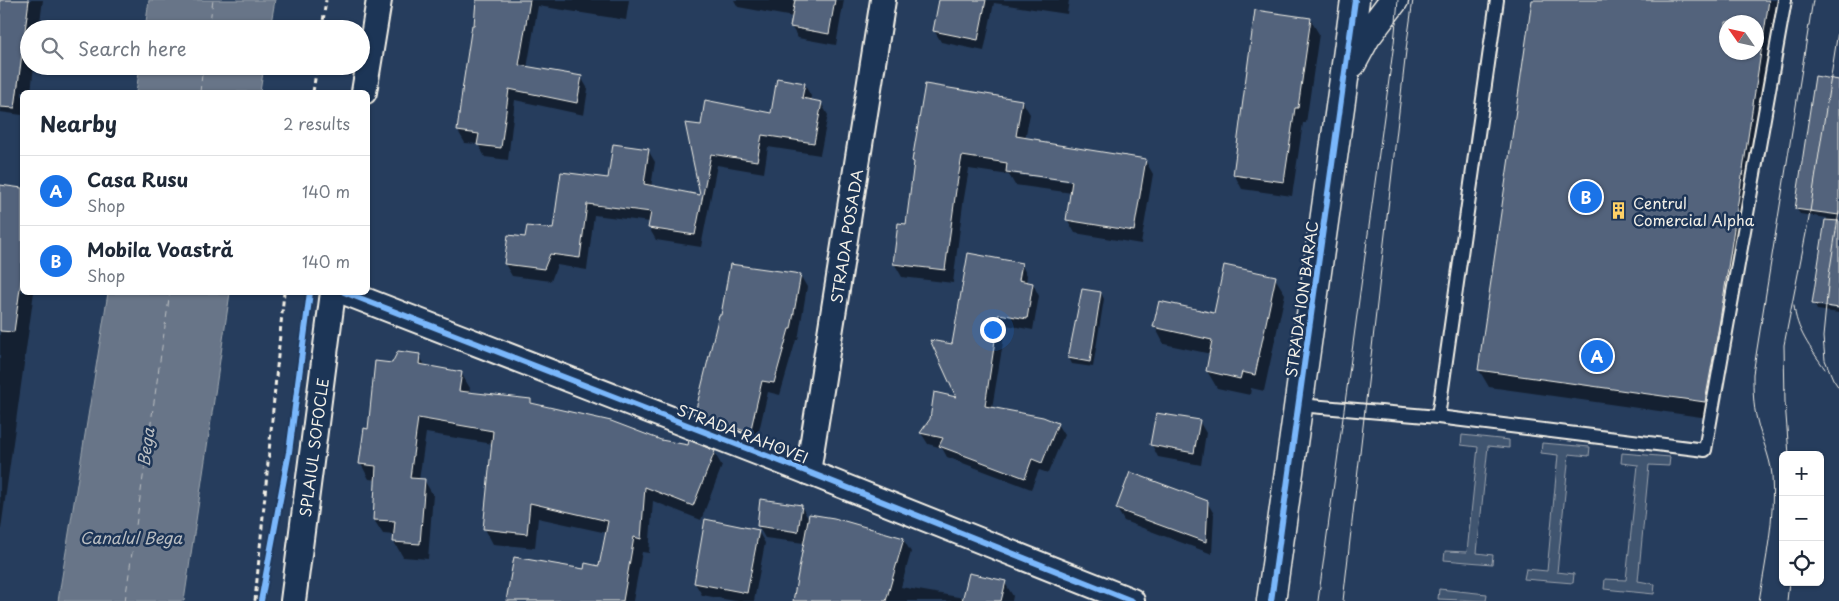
<!DOCTYPE html>
<meta charset="utf-8">
<style>
:root{--surface:#fff;--page:#f6f6f7;--text:#1f2937;--muted:#747a83;--line:#e0e1e3;--accent:#1a73e8}
body{margin:0;font-family:"Playpen Sans",sans-serif;background:var(--page);color:var(--text)}
.controls{position:absolute;right:15px;bottom:15px;display:grid;overflow:hidden;border-radius:8px;box-shadow:0 1px 4px #0004}
.controls button{width:45px;height:45px;display:grid;place-items:center;padding:0;border:0;border-bottom:1px solid var(--line);background:var(--surface);color:var(--text);font:25px sans-serif}
.compass{position:absolute;left:1719px;top:15px;width:45px;height:45px;border-radius:50%;background:var(--surface);box-shadow:0 1px 4px #0004;rotate:304deg}
.you{position:absolute;left:992px;top:329px;width:18px;height:18px;margin:-12px;border:4px solid #fff;border-radius:50%;background:#1a73e8;box-shadow:0 0 0 8px #1a73e833}
.badge{display:grid;place-items:center;width:32px;height:32px;border-radius:50%;background:var(--accent);color:#fff;font-size:16px;font-weight:700}
.pin{position:absolute;translate:-50% -50%;border:2px solid #fff;box-shadow:0 1px 5px #0006}
.list{margin:0;padding:0;list-style:none}
h2{display:flex;justify-content:space-between;align-items:center;height:65px;margin:0;padding:0 20px;font-size:21px}
h2 small{font-size:16px;font-weight:400;color:var(--muted)}
.list li{display:grid;grid-template-columns:32px 1fr auto;gap:15px;align-items:center;box-sizing:border-box;height:70px;padding:0 20px;border-top:1px solid var(--line)}
.list b{display:block;font-size:19px;white-space:nowrap}
.list p{margin:0;font-size:16px;white-space:nowrap;color:var(--muted)}
.list em{font-size:16px;font-style:normal;color:var(--muted)}
.icon{flex:none;width:28px;height:28px;fill:none;stroke:currentColor;stroke-width:2;stroke-linecap:round;stroke-linejoin:round}
.map{position:relative;flex:none;width:1839px;height:601px;overflow:hidden}
.search{position:absolute;background:var(--surface);box-shadow:0 1px 4px #0004;left:20px;top:20px;width:350px;height:55px;display:flex;align-items:center;gap:12px;box-sizing:border-box;padding:0 18px;border-radius:28px;color:var(--muted);font-size:19px}
.panel{position:absolute;background:var(--surface);box-shadow:0 1px 4px #0004;left:20px;top:90px;width:350px;height:205px;border-radius:8px}
.map>svg:first-child{display:block}
</style>
<div class="map">
<svg width="1839" height="601" viewBox="0 0 1839 601">
<rect width="100%" height="100%" fill="#263d5d"/>
<filter id="ink" filterUnits="userSpaceOnUse"><feTurbulence type="fractalNoise" baseFrequency=".02" numOctaves="2"/><feDisplacementMap in="SourceGraphic" scale="10" xChannelSelector="R" yChannelSelector="G"/><feConvolveMatrix kernelMatrix="1 2 1 2 8 2 1 2 1" color-interpolation-filters="sRGB"/></filter>
<g filter="url(#ink)">
<path fill="#40546f" stroke="#9aa2ac" d="M1462,435L1509,440V448L1488,446L1477,553L1493,555L1492,564L1444,560L1445,551L1467,552L1478,447L1461,445Z
M1542,443L1590,447L1589,456L1569,454L1557,572L1574,574L1573,583L1524,579L1526,569L1547,571L1558,455L1541,453Z
M1622,453L1670,457L1669,466L1649,465L1638,581L1655,584L1654,594L1604,589L1605,579L1626,580L1638,465L1621,463Z
M1439,589L1487,594L1486,601L1438,599Z"/>
<path fill="#677588" stroke="#9fa7ae" d="M149,0H275L270,29H145Z
M140,66H264L260,92H136Z
M108,293H230L184,601H58Z"/>
<path fill="#0007" fill-rule="evenodd" d="M0,0H43L39,29H29V66H34L31,92H22V115L0,112Z
M477,0H629L626,20L538,6L527,68L581,77L588,89L584,115L515,100L508,160L485,157L478,144L465,143L458,131Z
M734,0H844L836,45L798,38L791,26L793,17L738,7Z
M941,0H1069L1067,14L994,3L984,51L941,42L934,30Z
M1533,0H1781L1715,419L1489,387L1479,370ZM1726,22H1756V52H1726Z
M1310,19L1319,34L1306,123H1303L1292,196L1242,189L1234,174Z
M1839,82V307L1816,303V306L1839,309V313L1817,310L1814,304L1827,218L1800,214L1796,208Z
M804,84L811,96L810,101L821,103L828,115L820,155L768,147L764,173L717,165L701,247L656,240L649,228L650,222L594,215L587,270L557,265L551,281L512,276L505,264L526,238L554,230L609,179L648,150L655,162L651,187L701,196L702,127L772,114Z
M1022,101L1030,114L1025,139L1039,141L1041,144L1145,160L1153,174L1141,244L1075,233L1067,219L1072,193L1015,185L1009,175L969,169L963,204L953,283L902,277L894,263L907,225L915,164ZM1012,172L1079,181L1078,183L1012,174Z
M0,187L22,190V292H34L0,536Z
M1021,264L1027,275L1026,283L1033,284L1039,296L1033,330L1006,325L992,408L1057,424L1064,435L1048,473L1039,470L1031,489L947,457L942,448L928,444L921,433L958,398L953,345Z
M800,275L807,287L798,340H796L780,395L768,392L756,444L703,425L696,413L722,317Z
M1275,278L1285,294L1264,391L1251,388L1250,395L1217,388L1207,371L1211,354L1164,344L1155,327L1215,314Z
M1101,293L1104,299L1093,367L1072,364L1069,358Z
M419,355L426,367L461,373L470,388L469,393L531,400L533,405L660,441L714,452L722,466L701,520L653,501L649,553L642,552L633,601H508L585,570L600,567L607,533L538,518L535,548L493,544L485,529L493,444L426,433L419,480H424L433,495L428,559L403,557L394,542L395,535L383,534L374,520L377,480L369,479L361,464L369,430L393,364Z
M1199,421L1206,433L1201,465L1158,457L1152,445Z
M1207,502L1214,514L1212,554L1124,521L1117,509Z
M801,506L809,520L903,539L911,552L901,587L964,598L1005,583L1013,596L1012,601H794L804,543L765,538L758,526Z
M758,531L765,543L754,601H735L702,595L695,583Z"/>
<g fill="none" stroke-linecap="round" stroke-linejoin="round">
<path stroke="#bcbfc2" stroke-width="1" stroke-dasharray="6 5" stroke-linecap="butt" d="M209,29L213,0
M200,92L203,66
M125,601L170,292"/>
</g>
<path fill="#52647b" stroke="#f4f1e8" fill-rule="evenodd" d="M0,0H29L15,108L0,107Z
M476,0H530L519,65L582,76L577,103L509,89L501,148L477,145L479,134L457,131L463,84L472,25H474Z
M795,0H835L829,34L790,27Z
M939,0H986L978,40L933,31Z
M1532,0H1769L1720,320L1705,402L1478,370ZM1726,22H1756V52H1726Z
M1255,10L1311,18L1298,108H1295L1284,182L1233,175Z
M1815,76L1839,80V215L1795,209Z
M777,78L805,83L802,98L822,102L814,143L762,135L757,161L711,154L695,235L648,228L651,212L587,204L580,258L550,254L544,269L504,264L508,235L525,237L527,226L553,229L561,172L608,178L613,144L649,149L644,184L700,195L685,123L701,125L705,100L771,113Z
M925,84L1022,100L1016,136L1040,140V142L1146,159L1134,231L1066,220L1072,181L1006,172L1007,163L962,156L956,190L945,270L893,264L898,223L906,224L914,162L912,161Z
M0,185L22,188V274L14,332L0,331Z
M1825,220L1839,221V308L1812,304Z
M968,253L1022,263L1019,280L1033,283L1027,319L999,314L985,406L1043,417L1058,423L1042,463L1032,459L1025,478L939,446L943,438L920,433L930,419L934,392L956,397L930,340L952,344Z
M730,264L801,274L791,329H789L774,383L762,381L750,433L695,413L719,315H721Z
M1224,265L1276,276L1255,375L1242,372L1240,379L1206,371L1212,340L1153,327L1159,301L1214,313Z
M1082,289L1101,292L1090,362L1068,358Z
M398,351L420,354L419,364L462,372L459,391L531,399V403L611,421L661,440L688,445L689,440L715,451L693,506L645,487L641,539L634,537L623,601H506L514,557L584,569L585,563L599,566L608,521L530,503L527,534L483,529L493,431L418,418L410,478L425,479L420,544L393,542L395,521L373,520L376,466L359,464L364,428L368,429L375,361L392,363Z
M1156,413L1200,420L1194,453L1150,445Z
M1130,472L1208,501L1206,542L1116,509Z
M760,499L802,505L798,532L757,526Z
M809,514L834,518L904,538L886,601H793Z
M705,519L759,530L747,593L694,583Z
M969,573L1006,581L1001,601H962Z"/>
<g fill="none" stroke-linecap="round" stroke-linejoin="round">
<defs>
<path id="lane" d="M1299,405L1438,417L1705,450L1785,0
M1438,417L1497,0"/>
<g id="street">
<path d="M364,92L379,0"/>
<path d="M344,292L808,472L1132,601"/>
<path id="s1" d="M808,472L883,0"/>
<path id="s2" d="M293,601L333,292"/>
</g>
<path id="secondary" d="M1352,63L1366,37L1394,0
M1271,601L1355,0"/>
</defs>
<use href="#lane" stroke="#f4f1e8" stroke-width="16"/>
<use href="#street" stroke="#f4f1e8" stroke-width="28"/>
<use href="#secondary" stroke="#f4f1e8" stroke-width="31"/>
<path stroke="#f4f1e8" stroke-width="3" stroke-dasharray="5 4" stroke-linecap="butt" d="M322,29L326,0
M313,92L317,66
M255,601L284,292"/>
<use href="#lane" stroke="#1d3557" stroke-width="12"/>
<use href="#street" stroke="#1d3557" stroke-width="24"/>
<use href="#secondary" stroke="#1d3557" stroke-width="28"/>
<path stroke="#f4f1e8" stroke-width="1" d="M1839,212L1829,275L1823,337L1825,360L1833,379L1839,388
M1794,305C1796,330 1811,349 1825,369
M1789,455L1785,402L1784,345L1809,218L1839,25
M1318,601L1394,43L1398,0
M1343,601L1407,42L1413,0
M1759,601C1766,560 1775,517 1772,475C1770,456 1761,438 1757,420C1753,405 1753,389 1753,374L1813,0
M1787,601L1789,582"/>
<defs>
<path id="cycleway" d="M344,292L808,472L1132,601
M261,601L289,452L310,292
M1271,601L1355,0"/>
</defs>
<use href="#cycleway" stroke="#1d3557" stroke-width="9"/>
<use href="#cycleway" stroke="#7ab7fb" stroke-width="6"/>
</g>
</g>
<defs>
<symbol id="building-bare" viewBox="-9 -9 18 18"><path d="M-4-6H4V6H1V3H-1V6H-4ZM-2.5-4.3h1.7v1.8h-1.7ZM.8-4.3h1.7v1.8H.8ZM-2.5-1h1.7V.8h-1.7ZM.8-1h1.7V.8H.8Z" fill="#ffd166" stroke="#1d3557" stroke-width="2.5" paint-order="stroke"/></symbol>
</defs>
<g fill-rule="evenodd">
<use href="#building-bare" x="1606" y="198" width="25" height="25"/>
</g>
<g text-anchor="middle" dominant-baseline="central" stroke-width="5" stroke-linejoin="round" paint-order="stroke">
<g font-size="15" fill="#f4f1e8" stroke="#1d3557" text-anchor="start">
<text x="1633" y="202">Centrul<tspan x="1633" dy="17">Comercial Alpha</tspan></text>
</g>
<g font-size="15" fill="#f4f1e8" stroke="#1d3557">
<text stroke="none"><textPath href="#s1" startOffset="239">STRADA POSADA</textPath></text>
<text transform="translate(1301 299) rotate(-82)">STRADA ION BARAC</text>
<text transform="translate(743 433) rotate(21)">STRADA RAHOVEI</text>
<text stroke="none"><textPath href="#s2" startOffset="155">SPLAIUL SOFOCLE</textPath></text>
</g>
<g font-size="16" font-style="italic" fill="#bcbfc2" stroke="#1d3557">
<text transform="translate(145 447) rotate(-82)">Bega</text>
<text x="131" y="537">Canalul Bega</text>
</g>
</g>
</svg>
<div class="controls">
<button>+</button>
<button>−</button>
<button><svg class="icon" aria-label="locate" viewBox="0 0 24 24"><circle cx="12" cy="12" r="6"/><path d="M12 2v4M12 18v4M2 12h4M18 12h4"/></svg></button>
</div>
<svg class="compass" viewBox="-18 -18 36 36"><path d="M0-13l5 13h-10z" fill="#e53935"/><path d="M0 13l5-13h-10z" fill="#747a83"/></svg>
<div class="you"></div>
<div class="pin badge" style="left:1597px;top:356px">A</div>
<div class="pin badge" style="left:1586px;top:197px">B</div>
<div class="search"><svg class="icon" aria-label="search" viewBox="0 0 24 24"><circle cx="10" cy="10" r="6"/><path d="M15 15l6 6"/></svg>Search here</div>
<section class="panel">
<h2>Nearby<small>2 results</small></h2>
<ul class="list">
<li><span class="badge">A</span><div><b>Casa Rusu</b><p>Shop</p></div><em>140 m</em></li>
<li><span class="badge">B</span><div><b>Mobila Voastră</b><p>Shop</p></div><em>140 m</em></li>
</ul>
</section>
</div>
